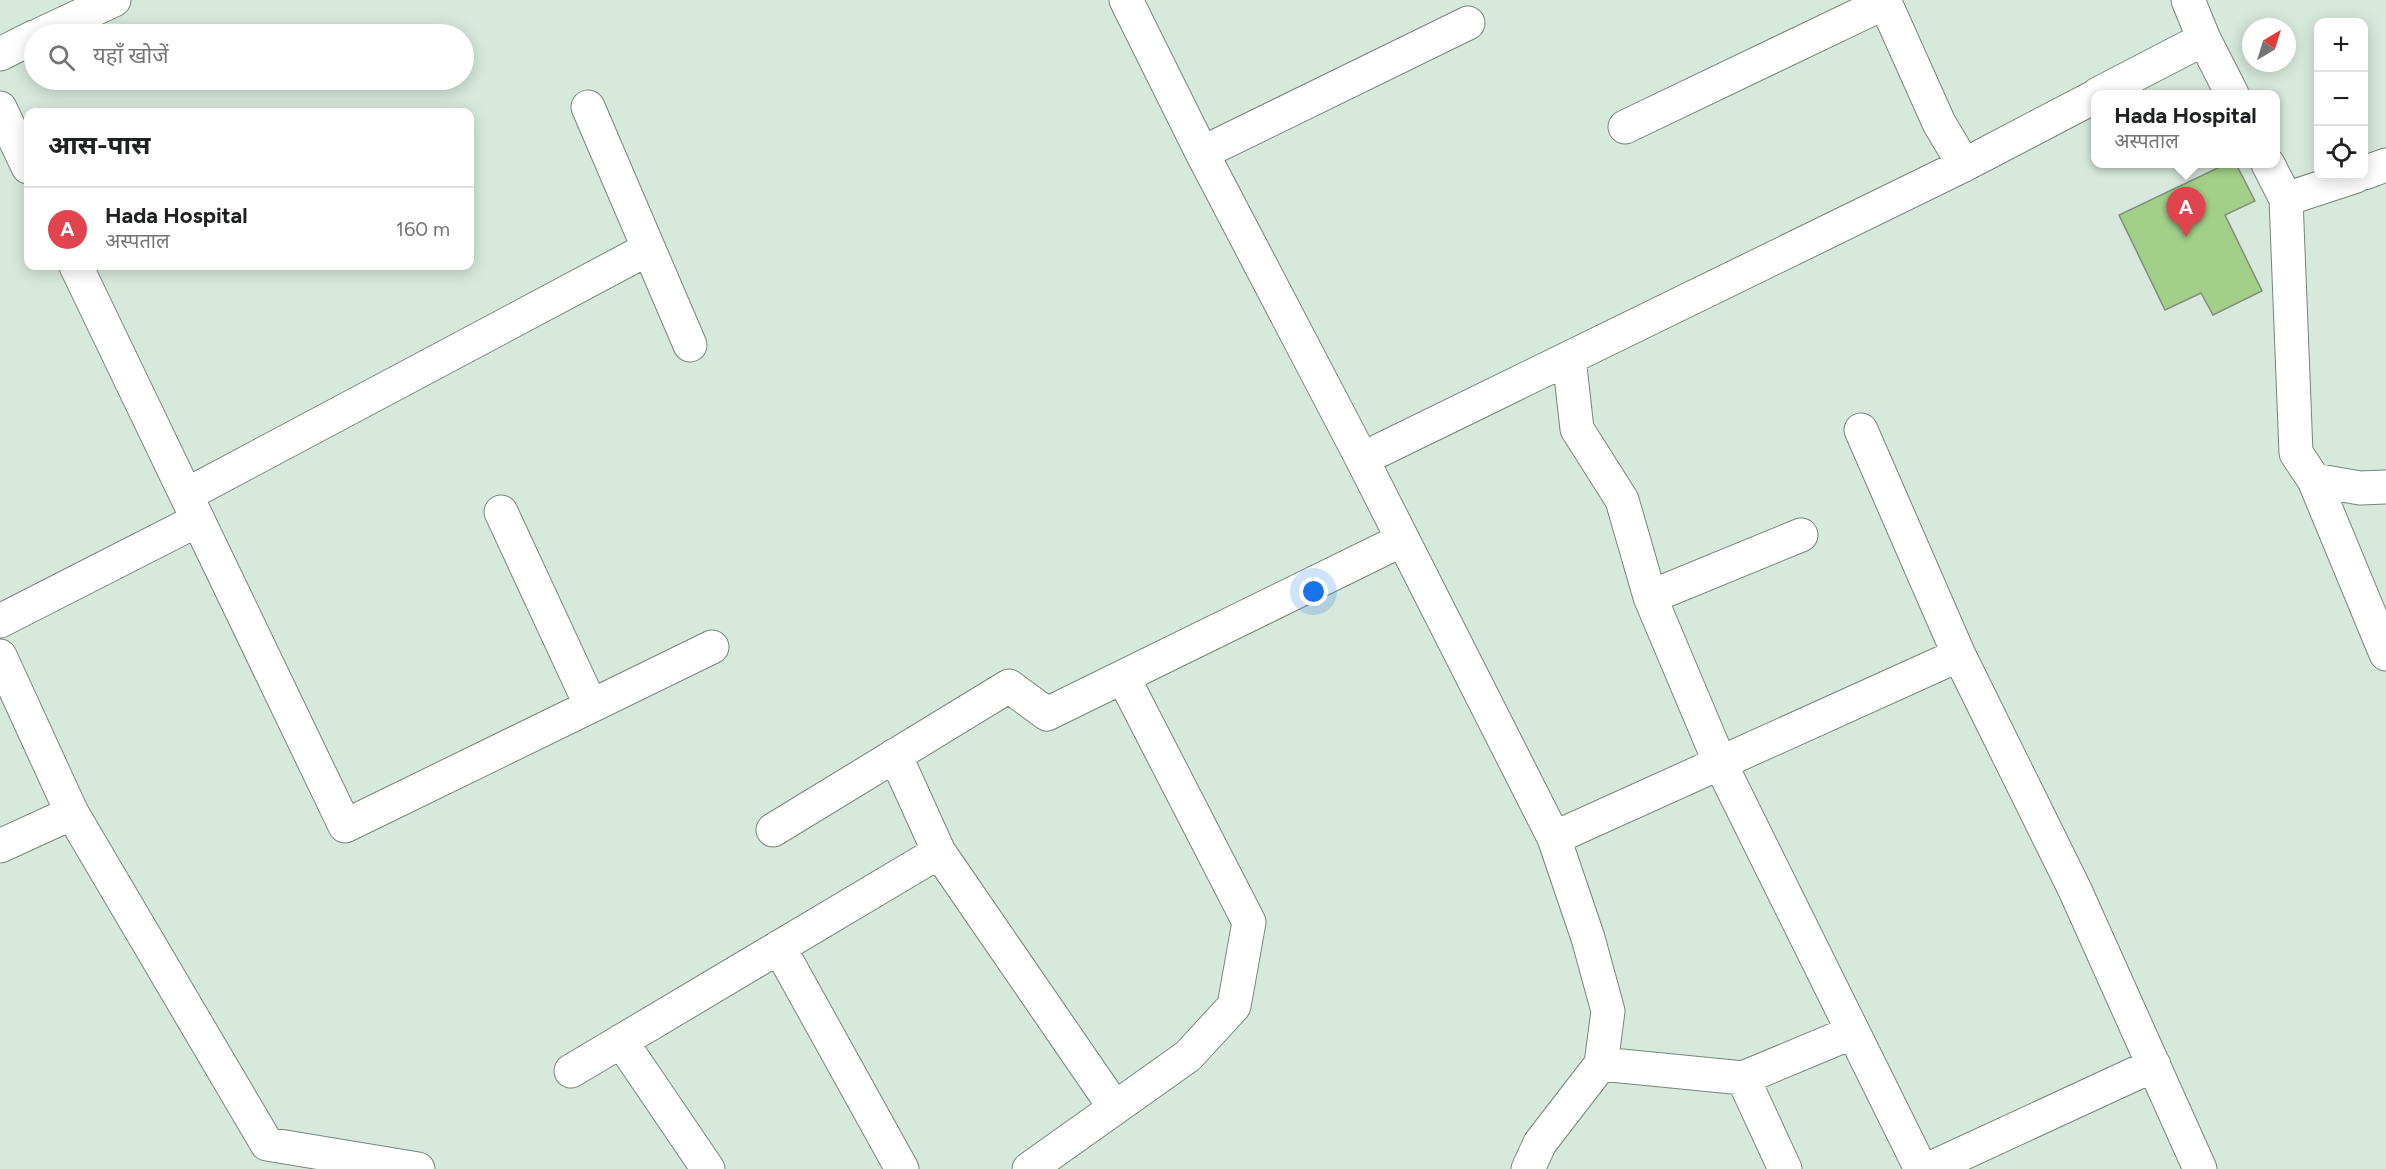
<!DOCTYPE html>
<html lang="hi">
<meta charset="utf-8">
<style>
:root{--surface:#fff;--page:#f2f2f2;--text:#202124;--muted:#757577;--line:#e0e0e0;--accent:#db2777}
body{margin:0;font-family:Figtree,"Noto Sans Devanagari",sans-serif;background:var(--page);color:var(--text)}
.controls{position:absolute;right:18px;top:18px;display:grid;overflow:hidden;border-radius:12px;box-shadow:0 3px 15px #0003}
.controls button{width:54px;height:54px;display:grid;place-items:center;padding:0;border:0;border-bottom:2px solid var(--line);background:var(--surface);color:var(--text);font:30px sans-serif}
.compass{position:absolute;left:2242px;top:18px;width:54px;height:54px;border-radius:50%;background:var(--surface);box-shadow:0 3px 15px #0003;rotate:38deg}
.you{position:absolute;left:1314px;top:592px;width:21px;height:21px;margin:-15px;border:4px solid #fff;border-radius:50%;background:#1a73e8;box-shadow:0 0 0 9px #1a73e833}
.badge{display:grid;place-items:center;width:39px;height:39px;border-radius:50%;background:var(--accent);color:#fff;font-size:20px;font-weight:700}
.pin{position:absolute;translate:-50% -50px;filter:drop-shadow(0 2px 3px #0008)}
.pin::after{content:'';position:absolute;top:32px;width:21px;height:18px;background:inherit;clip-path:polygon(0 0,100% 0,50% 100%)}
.popup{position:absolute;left:2091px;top:90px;width:189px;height:78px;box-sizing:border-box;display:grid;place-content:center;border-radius:12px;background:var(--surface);filter:drop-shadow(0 2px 4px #0005);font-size:20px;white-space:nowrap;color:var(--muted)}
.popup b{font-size:22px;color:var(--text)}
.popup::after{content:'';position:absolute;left:50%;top:100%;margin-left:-12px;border:12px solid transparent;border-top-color:var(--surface)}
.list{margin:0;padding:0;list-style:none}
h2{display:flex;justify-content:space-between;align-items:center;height:78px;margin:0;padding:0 24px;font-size:26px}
h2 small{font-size:20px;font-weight:400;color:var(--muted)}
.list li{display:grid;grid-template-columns:39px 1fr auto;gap:18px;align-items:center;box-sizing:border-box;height:84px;padding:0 24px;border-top:2px solid var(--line)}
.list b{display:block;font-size:22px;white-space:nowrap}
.list p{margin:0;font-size:20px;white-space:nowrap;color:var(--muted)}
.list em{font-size:20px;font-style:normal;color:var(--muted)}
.icon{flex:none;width:33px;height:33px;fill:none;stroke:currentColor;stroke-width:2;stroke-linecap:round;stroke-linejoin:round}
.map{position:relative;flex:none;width:2386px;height:1169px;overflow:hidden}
.search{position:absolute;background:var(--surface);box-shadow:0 3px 15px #0003;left:24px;top:24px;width:450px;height:66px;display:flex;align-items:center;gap:15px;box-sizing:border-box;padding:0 21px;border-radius:33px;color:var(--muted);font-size:22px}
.panel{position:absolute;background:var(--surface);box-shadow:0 3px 15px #0003;left:24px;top:108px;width:450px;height:162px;border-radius:12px}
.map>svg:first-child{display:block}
</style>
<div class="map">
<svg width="2386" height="1169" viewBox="0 0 2386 1169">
<rect width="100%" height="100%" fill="#d7e8dc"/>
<path fill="#a2d089" stroke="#838d7e" stroke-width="1.5" d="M2226,164H2236L2255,201L2225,215L2262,291L2213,315L2201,293L2165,310L2119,215Z"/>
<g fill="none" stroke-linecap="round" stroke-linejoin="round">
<defs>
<path id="street" d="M1126,0L1202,153L1362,459L1554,838L1588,938L1608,1011L1601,1064L1540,1143L1528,1169
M1884,0L1939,123L1964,165
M2188,0L2204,39L2232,94
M41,34L114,0
M0,54L34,37
M2098,94L2204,39
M588,107L690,345
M0,108L28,167
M1625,127L1886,2
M1202,153L1468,23
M2268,164L2286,199L2296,453L2314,480L2360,488L2386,487
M2364,173L2386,165
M2286,199L2356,176
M76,266L345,826L712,647
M1569,358L1577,429L1622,500L1650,597
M1861,430L1959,655L2075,890L2200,1169
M1362,459L1964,165L2096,96
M2314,480L2386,654
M186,495L648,249
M501,512L591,706
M1801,535L1650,597L1720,763L1921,1169
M0,621L198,520
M0,656L72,813L267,1144L418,1169
M773,830L1009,686L1047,714L1402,540
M1554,838L1959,655
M0,846L72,813
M939,852L1115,1108
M779,947L902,1169
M621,1041L708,1169
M1601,1064L1743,1078L1853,1032
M571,1071L939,852L895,755
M1743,1078L1785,1169
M1029,1169L1188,1056L1234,1006L1249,922L1123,677
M1929,1169L2154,1065"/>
</defs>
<use href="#street" stroke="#77867b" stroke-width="35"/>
<use href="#street" stroke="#fff" stroke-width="33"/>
</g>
</svg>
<div class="controls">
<button>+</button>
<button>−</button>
<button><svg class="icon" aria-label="locate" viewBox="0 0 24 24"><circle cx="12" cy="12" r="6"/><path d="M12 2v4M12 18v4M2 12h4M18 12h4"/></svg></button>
</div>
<svg class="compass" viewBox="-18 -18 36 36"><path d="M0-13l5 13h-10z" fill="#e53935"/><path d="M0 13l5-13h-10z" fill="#757577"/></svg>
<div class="you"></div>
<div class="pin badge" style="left:2186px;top:237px;background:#e0444e">A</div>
<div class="popup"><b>Hada Hospital</b>अस्पताल</div>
<div class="search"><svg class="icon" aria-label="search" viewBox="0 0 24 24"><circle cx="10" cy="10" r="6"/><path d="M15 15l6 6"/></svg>यहाँ खोजें</div>
<section class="panel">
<h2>आस-पास<small></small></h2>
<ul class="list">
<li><span class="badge" style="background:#e0444e">A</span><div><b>Hada Hospital</b><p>अस्पताल</p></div><em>160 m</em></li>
</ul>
</section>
</div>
